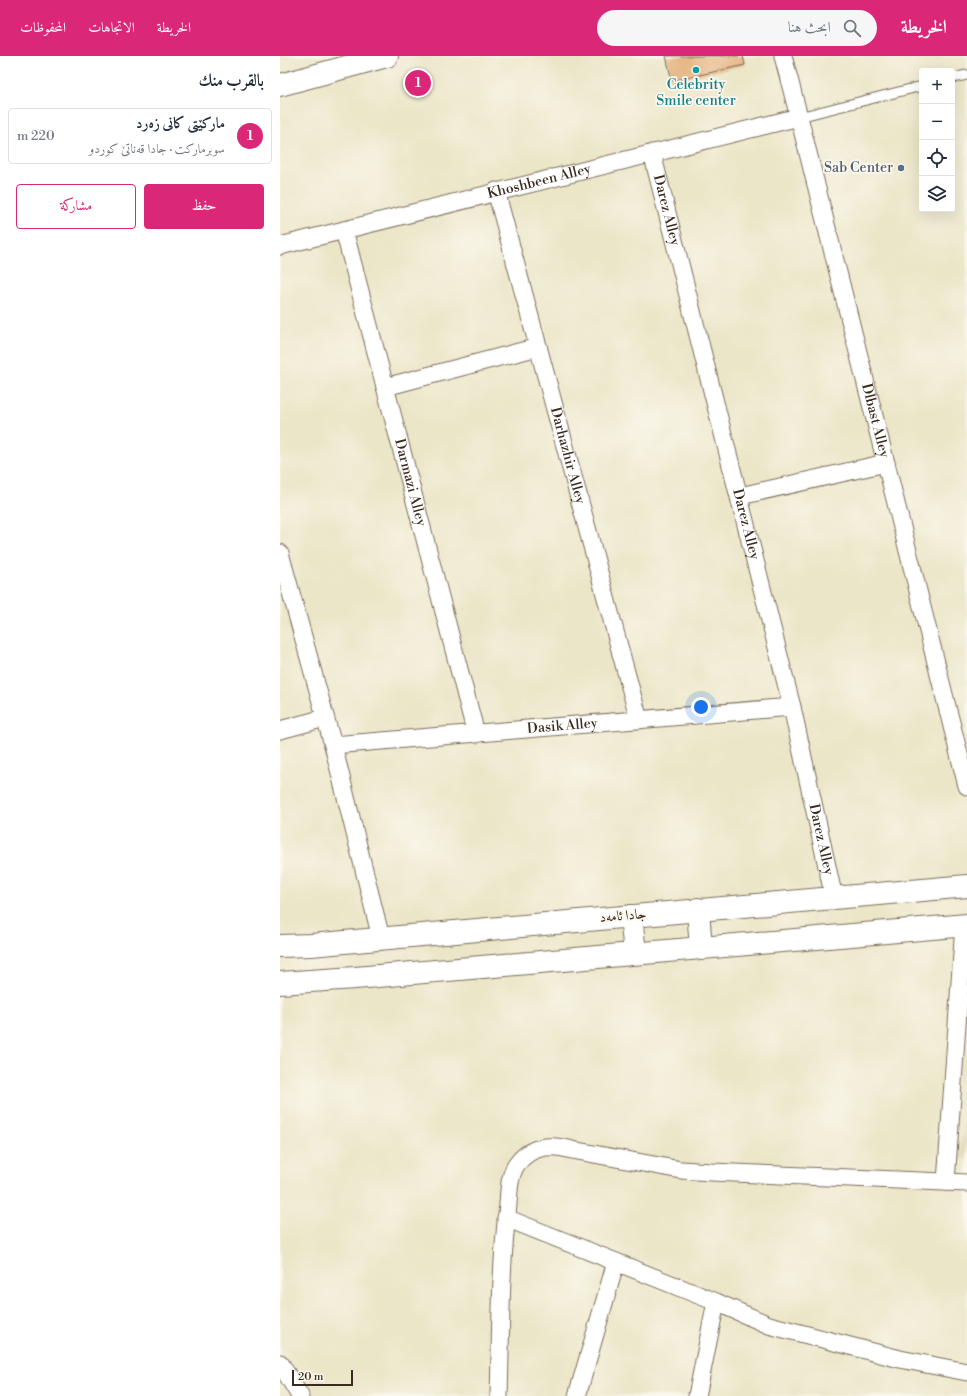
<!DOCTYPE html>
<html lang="ar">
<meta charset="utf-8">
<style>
:root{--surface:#fff;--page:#f6f6f7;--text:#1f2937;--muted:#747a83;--line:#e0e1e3;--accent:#db2777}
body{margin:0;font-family:"Libre Bodoni",Amiri,serif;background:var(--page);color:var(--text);direction:rtl}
.controls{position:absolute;right:12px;top:12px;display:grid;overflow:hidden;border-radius:4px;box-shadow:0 4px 16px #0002}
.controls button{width:36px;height:36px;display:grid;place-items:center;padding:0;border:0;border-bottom:1px solid var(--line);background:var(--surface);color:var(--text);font:20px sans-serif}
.scale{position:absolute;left:12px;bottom:10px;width:61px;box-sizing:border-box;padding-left:4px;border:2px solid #3b2a1e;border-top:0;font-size:11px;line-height:14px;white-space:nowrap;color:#3b2a1e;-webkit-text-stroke:3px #fbf7ec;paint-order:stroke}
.you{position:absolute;left:421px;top:651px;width:14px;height:14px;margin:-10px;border:3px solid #fff;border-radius:50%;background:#1a73e8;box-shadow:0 0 0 6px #1a73e833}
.badge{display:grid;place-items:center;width:26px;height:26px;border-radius:50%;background:var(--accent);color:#fff;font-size:13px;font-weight:700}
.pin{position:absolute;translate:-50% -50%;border:2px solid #fff;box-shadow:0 1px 4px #0006}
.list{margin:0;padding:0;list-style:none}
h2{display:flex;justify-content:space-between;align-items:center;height:52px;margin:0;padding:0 16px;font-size:17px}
h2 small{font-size:13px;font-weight:400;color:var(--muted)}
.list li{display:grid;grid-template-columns:26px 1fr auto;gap:12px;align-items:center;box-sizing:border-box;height:56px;margin:0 8px 8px;padding:0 8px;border:1px solid var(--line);border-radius:4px}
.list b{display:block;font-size:15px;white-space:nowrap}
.list p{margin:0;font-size:13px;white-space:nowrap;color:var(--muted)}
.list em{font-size:13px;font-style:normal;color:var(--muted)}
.actions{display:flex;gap:8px;padding:12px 16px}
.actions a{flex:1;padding:9px 0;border:1px solid var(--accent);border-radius:4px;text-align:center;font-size:14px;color:var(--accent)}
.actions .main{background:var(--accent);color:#fff}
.icon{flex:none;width:22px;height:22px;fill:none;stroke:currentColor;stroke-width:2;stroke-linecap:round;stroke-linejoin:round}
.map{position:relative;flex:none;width:687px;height:1340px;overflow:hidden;direction:ltr}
header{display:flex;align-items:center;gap:24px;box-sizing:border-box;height:56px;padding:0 20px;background:var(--accent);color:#fff}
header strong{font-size:19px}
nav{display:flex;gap:22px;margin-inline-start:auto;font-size:14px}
.search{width:280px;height:36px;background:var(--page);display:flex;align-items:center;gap:10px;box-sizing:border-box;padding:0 14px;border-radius:22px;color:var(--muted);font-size:15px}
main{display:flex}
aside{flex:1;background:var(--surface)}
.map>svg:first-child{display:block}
</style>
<header>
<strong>الخريطة</strong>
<div class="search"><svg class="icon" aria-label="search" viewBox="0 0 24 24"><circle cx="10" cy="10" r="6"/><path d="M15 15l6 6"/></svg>ابحث هنا</div>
<nav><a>الخريطة</a><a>الاتجاهات</a><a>المحفوظات</a></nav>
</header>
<main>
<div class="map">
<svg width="687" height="1340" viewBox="0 0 687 1340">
<rect width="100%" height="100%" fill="#fbf7ec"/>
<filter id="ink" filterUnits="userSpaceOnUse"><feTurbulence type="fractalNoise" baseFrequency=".025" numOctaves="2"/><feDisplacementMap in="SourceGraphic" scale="8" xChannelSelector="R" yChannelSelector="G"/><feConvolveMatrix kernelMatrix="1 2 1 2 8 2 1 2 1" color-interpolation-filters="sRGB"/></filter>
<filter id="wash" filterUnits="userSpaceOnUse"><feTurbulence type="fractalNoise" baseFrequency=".012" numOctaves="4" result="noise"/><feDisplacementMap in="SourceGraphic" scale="16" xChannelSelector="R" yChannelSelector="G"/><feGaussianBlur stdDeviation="0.9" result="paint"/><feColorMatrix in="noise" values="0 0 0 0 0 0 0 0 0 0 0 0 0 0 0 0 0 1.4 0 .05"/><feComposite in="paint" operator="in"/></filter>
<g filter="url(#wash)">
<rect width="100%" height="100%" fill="#ebe6c8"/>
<path fill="#e2d6b7" d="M687,1049V1103L678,1102Z"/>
<g id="blocks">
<path fill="#e4b27f" d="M386,0H463L465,9L392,25Z"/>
</g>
</g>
<g filter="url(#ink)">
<use href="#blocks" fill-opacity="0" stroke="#796c5a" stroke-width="1"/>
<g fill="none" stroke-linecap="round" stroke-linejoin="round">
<defs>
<path id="lane" d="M672,22L687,19
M519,61L642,30"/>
<g id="street">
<path id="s1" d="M503,0L519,61L687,730"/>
<path id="s2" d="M372,97L512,651L554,842"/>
<path id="s3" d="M216,135L359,664"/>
<path id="s4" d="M64,174L196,678"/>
<path id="s5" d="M0,190L519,61"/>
<path d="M105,331L258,291"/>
<path d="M460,440L606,407"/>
<path d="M0,497L53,689L101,882"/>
<path d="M0,674L45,662"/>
<path id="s6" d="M53,689L512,651"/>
<path d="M666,1126L684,869"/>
<path d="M226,1162L436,1246L489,1269L620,1303L687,1316"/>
<path d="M0,1307L20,1340"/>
<path d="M219,1340C221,1276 220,1212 228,1149C229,1135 229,1119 237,1108C251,1089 271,1088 292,1094L401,1114L431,1116L687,1127"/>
<path d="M297,1340L336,1206"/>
<path d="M417,1340L436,1246"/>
</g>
<path id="secondary" d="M0,29L107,0"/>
<path id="primary" d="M418,853L421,893
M351,860L355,897
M0,890L31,889L687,830
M0,927L75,922L687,869"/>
</defs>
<use href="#lane" stroke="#796c5a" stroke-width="11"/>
<use href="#street" stroke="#796c5a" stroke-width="19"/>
<use href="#secondary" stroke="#796c5a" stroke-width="24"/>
<use href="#primary" stroke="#796c5a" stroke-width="24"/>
<use href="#lane" stroke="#fff" stroke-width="9"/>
<use href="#street" stroke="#fff" stroke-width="17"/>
<use href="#secondary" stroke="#fff" stroke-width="22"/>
<use href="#primary" stroke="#fff" stroke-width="22"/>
</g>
</g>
<circle fill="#0f9aa8" stroke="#fbf7ec" stroke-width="1.5" cx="416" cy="14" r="4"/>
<circle fill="#5c6f8a" stroke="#fbf7ec" stroke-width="1.5" cx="621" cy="112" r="4"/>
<g text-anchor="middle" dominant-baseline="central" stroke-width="3.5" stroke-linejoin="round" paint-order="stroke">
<g font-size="14" fill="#0d838f" stroke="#fbf7ec">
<text x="416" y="29">Celebrity<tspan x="416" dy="16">Smile center</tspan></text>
</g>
<g font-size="14" fill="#4e5e75" stroke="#fbf7ec" text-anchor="end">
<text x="613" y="112">Sab Center</text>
</g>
<g font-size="14" fill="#3b2a1e" stroke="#fbf7ec">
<text stroke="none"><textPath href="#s5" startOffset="267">Khoshbeen Alley</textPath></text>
<text stroke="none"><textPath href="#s2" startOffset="59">Darez Alley</textPath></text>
<text stroke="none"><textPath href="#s1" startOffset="376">Dlbast Alley</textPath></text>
<text stroke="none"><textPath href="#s3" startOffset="274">Darhazhir Alley</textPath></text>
<text stroke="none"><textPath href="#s4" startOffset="261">Darmazi Alley</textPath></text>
<text stroke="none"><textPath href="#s2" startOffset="383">Darez Alley</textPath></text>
<text stroke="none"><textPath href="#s6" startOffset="230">Dasik Alley</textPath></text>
<text stroke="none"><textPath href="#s2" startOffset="707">Darez Alley</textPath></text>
<text transform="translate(343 860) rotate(-5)">جادا ئامەد</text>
</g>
</g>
</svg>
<div class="controls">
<button>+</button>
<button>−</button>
<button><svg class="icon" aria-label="locate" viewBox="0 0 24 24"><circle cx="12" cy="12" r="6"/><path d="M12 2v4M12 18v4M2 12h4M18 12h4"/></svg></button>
<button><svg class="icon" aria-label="layers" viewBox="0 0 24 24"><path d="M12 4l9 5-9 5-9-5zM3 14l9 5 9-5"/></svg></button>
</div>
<div class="scale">20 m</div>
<div class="you"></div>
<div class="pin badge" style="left:138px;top:27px">1</div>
</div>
<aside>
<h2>بالقرب منك<small></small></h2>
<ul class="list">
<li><span class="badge">1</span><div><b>مارکێتی کانی زەرد</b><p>سوبرماركت · جادا قەناتێ کوردو</p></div><em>220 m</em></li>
</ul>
<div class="actions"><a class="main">حفظ</a><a>مشاركة</a></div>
</aside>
</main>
